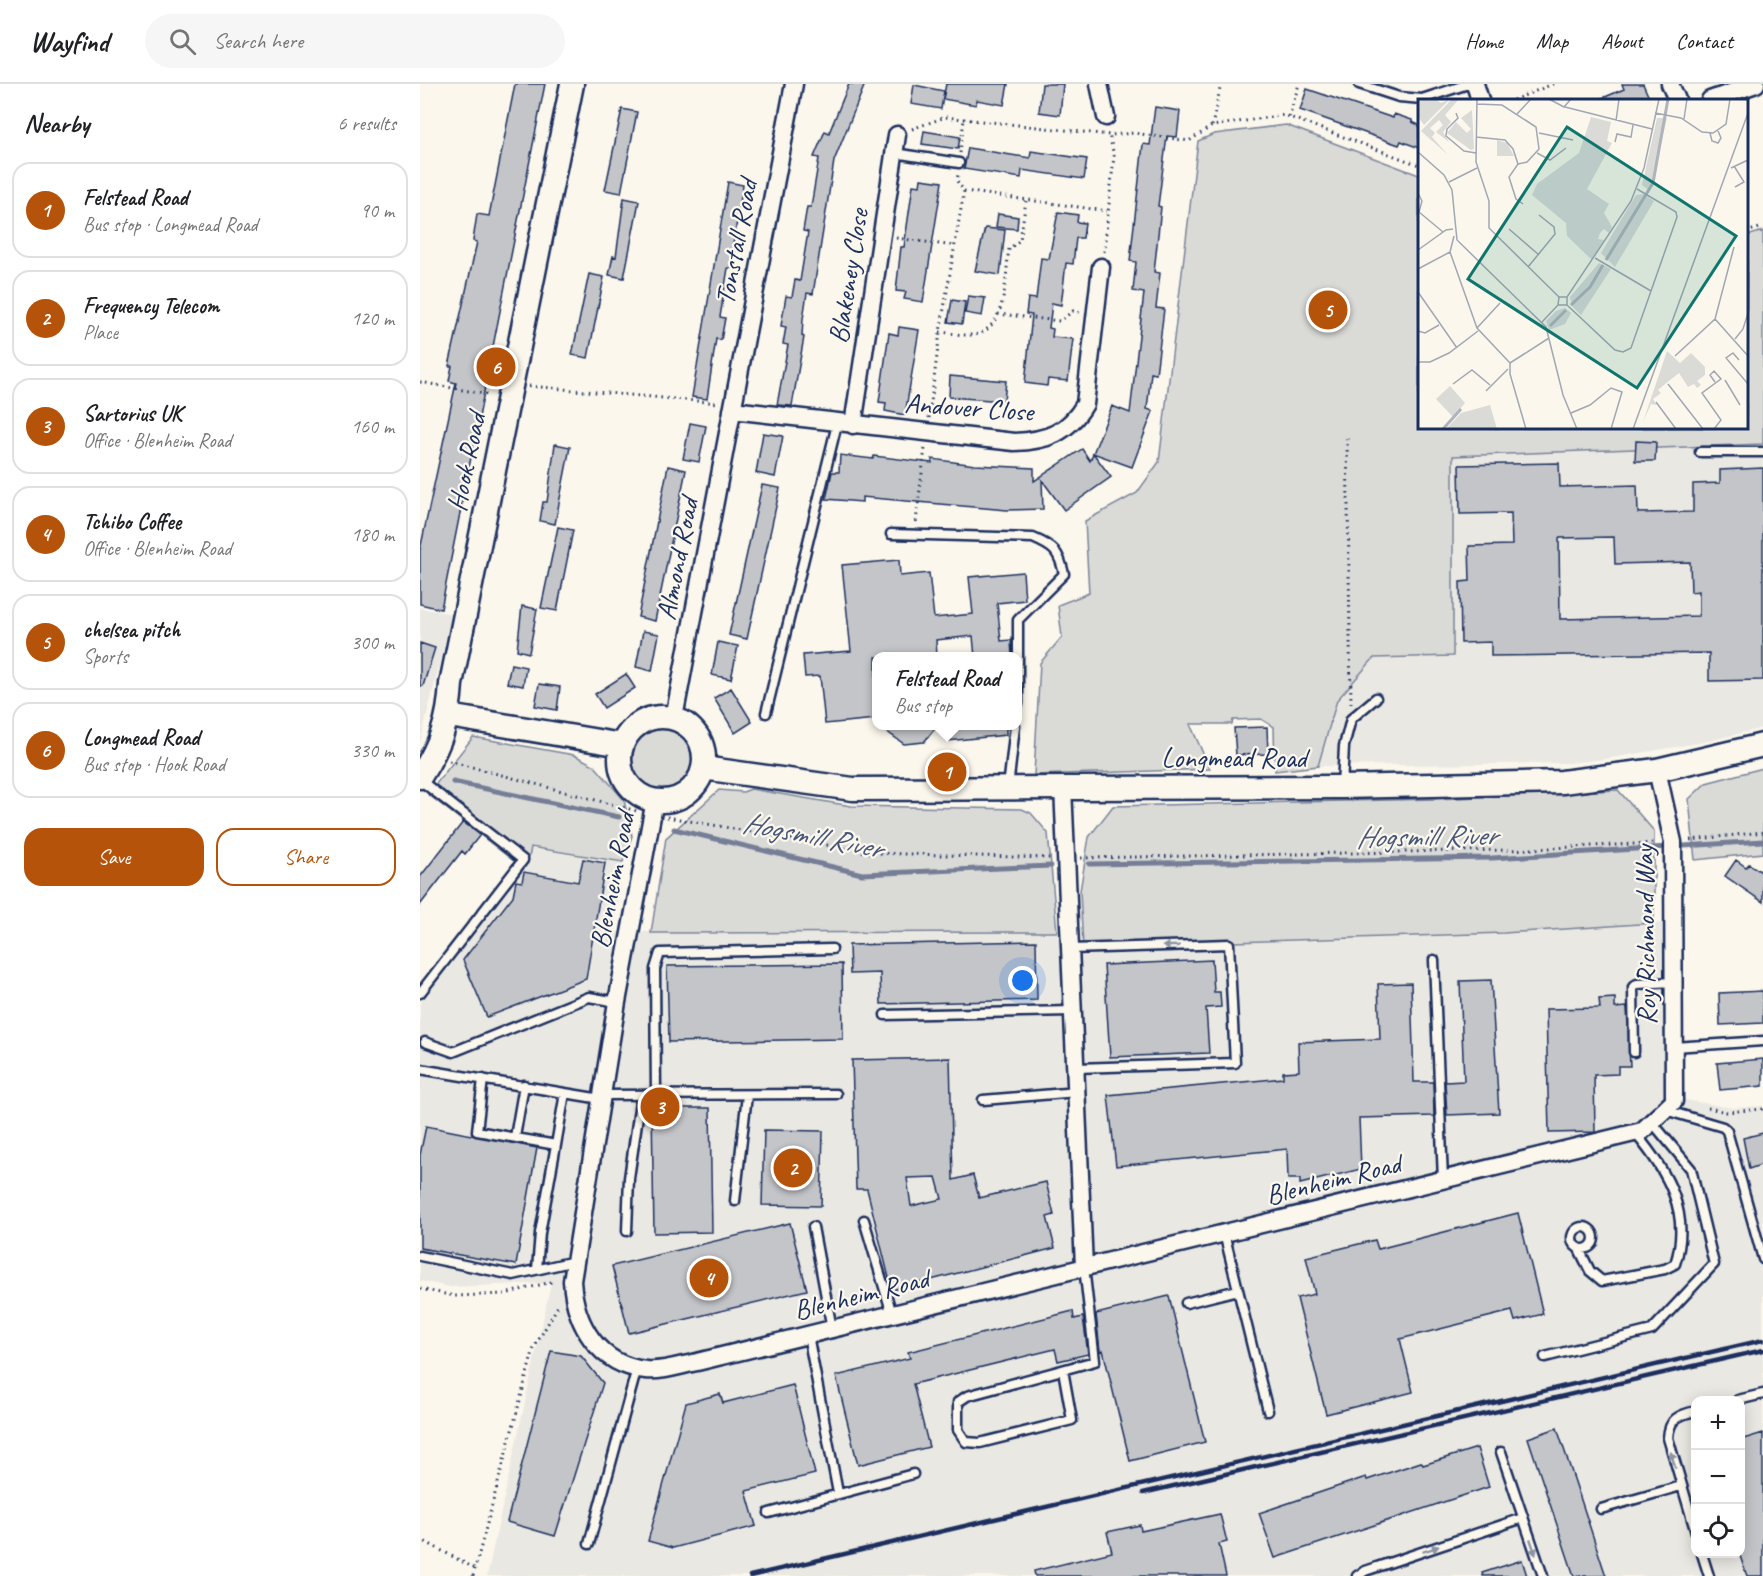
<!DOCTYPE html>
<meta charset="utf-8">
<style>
:root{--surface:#fff;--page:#f6f6f6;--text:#202124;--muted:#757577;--line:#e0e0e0;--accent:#b45309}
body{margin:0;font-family:Caveat,sans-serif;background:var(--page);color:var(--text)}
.controls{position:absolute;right:18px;bottom:18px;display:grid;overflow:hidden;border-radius:12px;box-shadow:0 3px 15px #0003}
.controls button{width:54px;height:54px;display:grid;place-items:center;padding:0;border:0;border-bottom:2px solid var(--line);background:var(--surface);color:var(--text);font:30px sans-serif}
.you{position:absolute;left:603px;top:897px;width:21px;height:21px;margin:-15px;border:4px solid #fff;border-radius:50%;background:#1a73e8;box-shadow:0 0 0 9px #1a73e833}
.badge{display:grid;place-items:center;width:39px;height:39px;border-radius:50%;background:var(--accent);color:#fff;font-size:20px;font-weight:700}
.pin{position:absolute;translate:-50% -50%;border:3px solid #fff;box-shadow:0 2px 6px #0006}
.popup{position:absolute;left:452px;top:568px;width:150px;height:78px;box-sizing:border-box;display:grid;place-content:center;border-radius:12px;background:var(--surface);filter:drop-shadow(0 2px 4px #0005);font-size:20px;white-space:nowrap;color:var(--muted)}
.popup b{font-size:22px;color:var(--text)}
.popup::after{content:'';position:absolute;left:50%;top:100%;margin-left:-12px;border:12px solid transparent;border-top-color:var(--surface)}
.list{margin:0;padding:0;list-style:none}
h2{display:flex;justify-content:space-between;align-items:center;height:78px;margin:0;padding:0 24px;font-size:26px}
h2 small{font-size:20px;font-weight:400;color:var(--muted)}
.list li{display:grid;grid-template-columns:39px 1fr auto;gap:18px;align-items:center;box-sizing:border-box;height:96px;margin:0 12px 12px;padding:0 12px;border:2px solid var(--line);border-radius:18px}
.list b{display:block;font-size:22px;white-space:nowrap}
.list p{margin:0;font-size:20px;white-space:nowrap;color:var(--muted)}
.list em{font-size:20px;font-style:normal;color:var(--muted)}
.actions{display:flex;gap:12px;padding:18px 24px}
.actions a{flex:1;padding:14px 0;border:2px solid var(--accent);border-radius:18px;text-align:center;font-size:21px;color:var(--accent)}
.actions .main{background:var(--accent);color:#fff}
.icon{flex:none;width:33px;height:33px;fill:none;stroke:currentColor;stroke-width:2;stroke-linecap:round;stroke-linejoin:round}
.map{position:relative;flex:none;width:1343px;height:1492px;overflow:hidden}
header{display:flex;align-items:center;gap:36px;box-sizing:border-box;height:84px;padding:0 30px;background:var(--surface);border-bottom:2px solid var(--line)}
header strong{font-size:28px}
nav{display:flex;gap:33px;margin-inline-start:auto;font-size:21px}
.search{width:420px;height:54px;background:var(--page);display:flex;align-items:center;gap:15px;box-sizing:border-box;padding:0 21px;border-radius:33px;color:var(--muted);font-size:22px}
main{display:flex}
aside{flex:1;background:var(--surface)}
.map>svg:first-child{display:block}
</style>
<header>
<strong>Wayfind</strong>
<div class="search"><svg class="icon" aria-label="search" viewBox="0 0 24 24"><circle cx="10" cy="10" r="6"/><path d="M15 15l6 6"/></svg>Search here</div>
<nav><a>Home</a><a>Map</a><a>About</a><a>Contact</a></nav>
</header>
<main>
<aside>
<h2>Nearby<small>6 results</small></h2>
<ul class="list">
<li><span class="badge">1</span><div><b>Felstead Road</b><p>Bus stop · Longmead Road</p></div><em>90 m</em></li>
<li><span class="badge">2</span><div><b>Frequency Telecom</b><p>Place</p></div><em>120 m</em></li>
<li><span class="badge">3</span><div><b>Sartorius UK</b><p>Office · Blenheim Road</p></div><em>160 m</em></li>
<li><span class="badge">4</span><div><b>Tchibo Coffee</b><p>Office · Blenheim Road</p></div><em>180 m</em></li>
<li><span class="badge">5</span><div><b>chelsea pitch</b><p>Sports</p></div><em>300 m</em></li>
<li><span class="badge">6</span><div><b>Longmead Road</b><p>Bus stop · Hook Road</p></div><em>330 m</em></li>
</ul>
<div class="actions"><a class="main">Save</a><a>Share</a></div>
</aside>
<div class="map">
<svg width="1343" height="1492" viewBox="0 0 1343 1492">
<rect width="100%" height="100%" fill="#fbf7ec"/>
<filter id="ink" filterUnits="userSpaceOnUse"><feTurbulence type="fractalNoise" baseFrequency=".0167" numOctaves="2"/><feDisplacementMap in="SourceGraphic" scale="12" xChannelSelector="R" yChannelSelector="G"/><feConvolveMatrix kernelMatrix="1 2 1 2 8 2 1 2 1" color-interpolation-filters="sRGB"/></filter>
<g filter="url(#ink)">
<path fill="#eae8e2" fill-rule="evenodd" d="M866,41L999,91V344H1326L1327,152L1343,147V644L1284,658L1186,675L1148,679L898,682L855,687L854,643L841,635L813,636L812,640H770L790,685L614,691L620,579L642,553L638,521L669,509L665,437L717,409L739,378L778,57L794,50Z
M0,524L32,530L0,659Z
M110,762L203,778L192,848H637L664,863L1084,849L1257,838L1260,1015L1312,1024L1343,1022V1492H67L131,1199L30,1203L0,1197V919L108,779ZM1276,1316H1320V1470H1276Z"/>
<path fill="#dadad7" stroke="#7a849a" stroke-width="1.5" d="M866,41L999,91V344H1326L1327,152L1343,147V360L1033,372V572L954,574L917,616L898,682L855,687L854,643L841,635L813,636L812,640H770L790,685L614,691L620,579L642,553L638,521L669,509L665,437L717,409L739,378L778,57L794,50Z
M205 675a36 36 0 1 1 72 0a36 36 0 1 1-72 0Z
M53,653L154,671L174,681L204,716L212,752L203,778L111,763L108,779L95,778L8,710Z
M1343,684V769L1275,776L1269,715L1286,699Z
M331,705L431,722L602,725L611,729L628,749L637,848L231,849L246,754L299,706L323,708Z
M1198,706L1234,747V839L1084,849L663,863L660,807L669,753L693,722L1017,715Z"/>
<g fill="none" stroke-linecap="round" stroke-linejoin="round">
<path stroke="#747e96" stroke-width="5" d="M33,698L199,733
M254,745L442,790L631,782
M669,780L1072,774L1343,757"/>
</g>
<path fill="#c3c5c9" stroke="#1b2f5e" stroke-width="1.5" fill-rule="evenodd" d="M95,0H125L21,525L0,520V466L36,299L29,297L32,282H29L57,158L53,157L57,130L69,132Z
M429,0H445L414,77L393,210L387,209L383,235L382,252L384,253L372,322L357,321L368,261L363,260L366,243L361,242L366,212L372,213L375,196L380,197L388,148L383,147L387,123H391L399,74L394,73L405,47L409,49Z
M526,0H588L584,21L557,16L556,21L523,15Z
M622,0H643L640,31L619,28Z
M1202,0H1223L1230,16H1178L1204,5Z
M494,1L524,7L521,25L491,20Z
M887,5L973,34L974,30L992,36V38L999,41V64L981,57L979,61L880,26Z
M735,23L760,27L757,53L747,52L738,122L741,123L734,188L740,189L736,224L744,225L736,290L731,289L727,325L733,327L712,383L673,369L691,393L644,426L622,396L623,425L587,426L442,413V418L406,415L412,388H419L420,371L453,375L454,372L512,379V375L555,381L614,384V397L662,365L670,377L692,322L710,329L724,209L713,207L716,178L710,177L723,60L730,61Z
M202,25L217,28L201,109L185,106Z
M504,47L540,53L538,65L502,60Z
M548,64L610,74L611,67L667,75L664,95L602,86L601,94L544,85Z
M501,95L522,98L503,218L484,215L486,208L476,207L481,163H484L493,101L500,102Z
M308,98L323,101L313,161H316L313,184H308L300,233L305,234L301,256L296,255L287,315L272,313Z
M204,114L219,117L204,194L189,191L193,172L196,173Z
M638,128L658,131L657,138L665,139L663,154H656L653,180L646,179L641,221L632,219L629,244L633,245L632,253L653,255L648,297L628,295L627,302L605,299L612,231L606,230L608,214L616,215L621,174L629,175Z
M578,130L598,133L597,145L576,143Z
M565,144L585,146L580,191L555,187Z
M169,190L184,193L168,274L152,271Z
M548,212L565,214L562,232L545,229Z
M532,216L545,218L542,240L528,238Z
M479,243L499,246L485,331L465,327L466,319L459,318L469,249L478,251Z
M530,292L586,297L584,317L529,313Z
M270,339L286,342L279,378L263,375Z
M343,349L363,352L355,393L336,389Z
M1216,357L1236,358L1235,377H1215Z
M135,360L150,363L135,440L120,437L123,418H127Z
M1139,379L1140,403L1217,401L1218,429L1273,428V400L1300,399V386L1343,384V596L1289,597V569L1071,572V558L1041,559L1040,498L1050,497L1049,462L1092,461L1091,429L1040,430L1039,381ZM1194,453L1195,480L1270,478L1271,508L1279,507V532L1140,535L1139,454Z
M248,382L266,386L235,537L218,533Z
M342,401L360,404L327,555L309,551Z
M138,443L153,446L137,527L121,524Z
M479,476L480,492L509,489L514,534L553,530L549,493L603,488L605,516L577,519L581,557L591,556L592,573H555L553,552L516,556L517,573H456V635L405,640L400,592L385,593L383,571L431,567L422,481Z
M102,522L117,525L109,569L97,566Z
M223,547L239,550L232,587L216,583Z
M298,558L318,562L311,595L292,591Z
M0,559L15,564L3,602H0Z
M91,580L106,583L103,602L87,599Z
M206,590L215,604L184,624L175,610Z
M119,600L140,603L137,626L115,622Z
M311,604L332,638L315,649L294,614Z
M459,642H517L504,658L484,660Z
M525,642H586V651L527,657Z
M847,643L848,670L816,671L814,644Z
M43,738L60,751L45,770L42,767L0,821V793Z
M163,775L185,779L166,895L67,933L43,876L93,812L96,797L102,798L104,788L158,798Z
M1316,776L1326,783L1329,780L1343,789V818L1305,792Z
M616,857L617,916L461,920L460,889L430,890L429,861Z
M792,876L794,908H800L801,923L786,924L789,969L690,973L684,881Z
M422,880L423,955L249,958L247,882Z
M1071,896L1079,1029L1027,1031L1025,998L1044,997L1040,897Z
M991,899L994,998H1013L1014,1032L939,1034L941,1085L880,1100V1095H868L867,1065L696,1082L688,1011L863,994V988L879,987L878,958L960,955L958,900Z
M1343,907V939L1300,941L1299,909Z
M1195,914V924L1207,923L1210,982H1198V990L1174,991L1175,1048L1129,1049L1126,925L1180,924L1179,915Z
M530,974L533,1096L553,1091L559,1114L626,1098L634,1131L627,1133L635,1164L472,1206L447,1105H436L432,976ZM516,1093L522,1115L491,1122L487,1094Z
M1343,975V1002L1300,1006L1297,979Z
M232,1024H290L292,1148L234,1149Z
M6,1042L117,1064L96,1181L0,1164V1071Z
M344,1046L403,1047L401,1122L342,1121Z
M1343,1049V1080L1329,1085L1323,1054Z
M1098,1129L1123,1230L1095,1237L1092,1227L980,1255L993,1308L906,1330L877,1214L895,1210L886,1173L955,1156L958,1165Z
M370,1139L387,1206L209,1249L192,1182Z
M749,1212L785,1358L710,1377L683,1266L680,1267L676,1230Z
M653,1227L654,1235L663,1233L668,1270L638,1277L635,1265L493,1300L509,1363L438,1381L416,1292L490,1274L488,1268Z
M131,1267L161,1272L183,1299L135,1452L87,1438Z
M373,1301L395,1390L326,1407L336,1442L253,1464L228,1457L266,1319L300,1310L303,1319Z
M1137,1344L1162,1419L1186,1492H1154L1108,1354Z
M1343,1349V1492H1327L1320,1472V1356Z
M1057,1364L1069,1403L855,1474L839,1429L946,1393L947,1396L1001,1378L1003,1381Z
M800,1430L807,1458L799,1460L806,1492H615L614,1487L692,1468L687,1448L720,1441L721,1447Z
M1102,1476L1107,1492H1063L1062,1489Z"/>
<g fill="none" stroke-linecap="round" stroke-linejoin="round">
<defs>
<path id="lane" d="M939,0L979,13L1002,15L1048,0
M474,69L539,79
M1280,368H1343
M471,450L613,454C634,463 639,467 644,490L598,536V620
M346,629L417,340
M922,703L924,662L931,635L956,614
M588,704L595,642
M651,865L809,860L815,979L656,984
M1014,876L1023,1096
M0,909L103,776L0,696
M465,931L653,927
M5,958L33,968L169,913L197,918
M1254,963L1343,957
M1214,968L1213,903L1217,900L1253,898
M0,985L181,1015
M63,995L57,1047L136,1061L145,1009
M182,1011L416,1010
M236,1011L235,885L240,869L412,865
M563,1016L657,1008
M1245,1026L1303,1043L1307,1047L1343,1175
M95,1053L104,1001
M315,1117L327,1011
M444,1136L472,1230
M1152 1154a11 11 0 1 1 22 0a11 11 0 1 1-22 0Z
M393,1143L412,1245
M207,1147L209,1094L221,1011
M804,1149L848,1327
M1159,1165L1170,1187L1182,1197L1245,1185L1255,1180C1272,1129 1247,1087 1215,1049
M0,1172L93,1191L155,1177
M117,1185L120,1149L136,1061
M766,1219L818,1206
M388,1251L418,1409
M1125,1273L1232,1246L1294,1180L1271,1085L1232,1038
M643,1286L652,1336L560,1359L546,1358L538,1346V1318L547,1312L675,1277L664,1183
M1318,1316L1343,1310
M1276,1327C1258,1331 1249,1335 1248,1354L1276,1449
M1081,1368L1123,1492
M1181,1425L1261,1402
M349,1429L493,1390
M169,1460L217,1284
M1282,1470L1289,1492
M937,1492L945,1487L1103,1434"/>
<path id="street" d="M679,0L686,33
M1055,0L1060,16
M1250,0L1257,16
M1290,16L1336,0
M312,326L594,358C627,357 648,349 665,320L681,183
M433,341L477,51
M254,634L374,0
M643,703L664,1183
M235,716L197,918L152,1197C155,1240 178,1281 226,1286C241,1288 262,1281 277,1278L1222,1047L1254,1017L1253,758L1237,686"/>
<path id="secondary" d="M29,632L202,661
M200 675a42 42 0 1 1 84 0a42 42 0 1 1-84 0Z
M283,684L433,705L922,703L1142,698L1237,686L1343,661
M0,693C20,662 29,637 31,600L152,0"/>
</defs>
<use href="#lane" stroke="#1b2f5e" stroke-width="13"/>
<use href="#street" stroke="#1b2f5e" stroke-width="21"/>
<use href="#secondary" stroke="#1b2f5e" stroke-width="27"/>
<path stroke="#1b2f5e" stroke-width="3" stroke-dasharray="1.5 4.5" stroke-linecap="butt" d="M1093,16L1133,0
M869,33L879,0
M792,42L801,0
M492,45L525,33L690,51L714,49L769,57L792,42L864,31L999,81
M540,69L544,35
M544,107L687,127
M1326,148L1343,143
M476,154L534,162
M684,168L694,72L689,50
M578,230L640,237L653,227L660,229
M520,248C532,249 547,253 558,250C588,240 585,190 589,165L600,156L606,117
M0,298L70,311
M109,302L299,319
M509,334L520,248L544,107L537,97L538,90
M927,354L931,619
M496,438L505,364
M29,677L217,727
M247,733L452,769L630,774
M1270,756L1343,748
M661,774L1089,766L1236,759
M1288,1024L1307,1028L1343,1025
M0,1205L35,1212L85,1210L135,1197
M0,1455L54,1484
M53,1492L114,1264L139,1220"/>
<use href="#lane" stroke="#fbf7ec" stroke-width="8"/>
<use href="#street" stroke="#fbf7ec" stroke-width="16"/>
<use href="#secondary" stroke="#fbf7ec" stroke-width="22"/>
<path stroke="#1b2f5e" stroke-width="4.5" d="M723,1409L1343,1266
M330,1492L1343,1256"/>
</g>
<defs><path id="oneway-solid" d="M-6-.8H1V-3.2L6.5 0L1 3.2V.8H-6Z" transform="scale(1.5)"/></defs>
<g fill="#8b93a5">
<use href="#oneway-solid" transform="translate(751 862) rotate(178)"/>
<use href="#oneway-solid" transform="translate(1253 1376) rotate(-106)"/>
<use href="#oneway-solid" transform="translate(1113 1463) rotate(71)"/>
<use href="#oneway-solid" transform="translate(1011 1465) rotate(-19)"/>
</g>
</g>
<g text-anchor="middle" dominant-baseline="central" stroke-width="4.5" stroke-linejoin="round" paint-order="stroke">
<g font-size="28" fill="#1b2f5e" stroke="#fbf7ec">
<text transform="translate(316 158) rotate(-79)">Tonstall Road</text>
<text transform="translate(428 192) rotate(-81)">Blakeney Close</text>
<text transform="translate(549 323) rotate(4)">Andover Close</text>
<text transform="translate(46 378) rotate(-78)">Hook Road</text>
<text transform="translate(257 475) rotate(-79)">Almond Road</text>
<text x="814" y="673">Longmead Road</text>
<text transform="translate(192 796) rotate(-79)">Blenheim Road</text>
<text transform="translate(1225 851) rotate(-91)">Roy Richmond Way</text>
<text transform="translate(913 1095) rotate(-14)">Blenheim Road</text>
<text transform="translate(441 1210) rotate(-14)">Blenheim Road</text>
</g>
<g font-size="30" font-style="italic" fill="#47577a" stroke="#fbf7ec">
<text transform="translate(392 751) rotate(11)">Hogsmill River</text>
<text transform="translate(1006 752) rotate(-1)">Hogsmill River</text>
</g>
</g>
<g transform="translate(998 15)">
<rect width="330" height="330" fill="#fbf7ec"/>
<path d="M0,0H17L23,4L32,0L6,26L0,18ZM34,0H41L27,16L33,23L25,33L31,43L18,33L25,26L21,21L12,29L17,34L14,38L30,56L3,32ZM54,11L56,50L53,51L29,34L38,23L49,34L53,30L43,19ZM173,18L193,23L189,42L194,44L169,90L191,105L186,114L194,128L191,134L186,130L182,134L180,140L186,141L174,161L149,137L148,124L114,96L119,85L161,54ZM239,19H249L232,92L224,86ZM79,41L89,44L96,57H79ZM226,95L236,102L197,168L183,154L218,96ZM181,164L193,170L163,216L154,207L152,198ZM147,209L153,214L147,225L131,231L128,222L138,212ZM249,252L262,264L273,254L287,268V276L279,282L283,286L279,289L276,285L270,288L261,274L247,285L240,291L243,294L235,300L239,306L233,305L225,323ZM32,287L47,304L35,318L18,300ZM72,306L79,330H28L43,314Z" fill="#dadad7"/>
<path fill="none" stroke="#afb3bb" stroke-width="3" d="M188,161L235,84L250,0M153,206L172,188L185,166M132,227L148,211M25,330L43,310"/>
<path fill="none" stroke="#a1a7b3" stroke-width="1.5" d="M59,0L58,63L71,102V129L141,198M131,0L146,8L153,0M59,5L84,6L118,28L121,50L109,63L100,65M147,8L234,30M38,14L40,19L29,30L28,37L46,52L58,54M237,14L263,19L284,33L295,34L308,25L312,0M99,15L113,0M266,20L269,0M198,22L201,0M121,34L155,41M292,34L294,42L300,44L303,39L300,32M58,38L87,41L95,50L100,65M197,43L199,35L213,38L215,26M0,53L26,76L34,91L39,141L128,228L145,296L159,330M119,54L132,61L148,49M100,65L91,78L98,100L105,105M316,67L326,83L317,88M313,69L330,61M31,83L59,69M0,94L4,102L1,113M1,113L25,133M91,130L121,156M36,137L32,153L59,229L92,264M0,151L28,131L35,130M177,159L233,192M110,168L137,135L136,128L121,116M0,170L32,153M0,193L39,249M140,206H149V198L213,102L226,69L241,0M149,206L197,251L205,253L213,249L259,118L258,113L219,90M297,220L330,257M124,223L140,206L141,198H149M59,229L82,204M0,232L7,234L21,226M317,240L325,230L330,214M257,257L297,220L316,148M321,261L315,254L308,259L330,285M0,263H12L31,254L60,232M92,264V275L108,330M92,264L131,239M307,281L322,306M35,285L54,271L72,286M250,285L285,330M68,292L90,270M238,303L258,330M153,314L172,306L193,289L204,293L193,330M215,330L330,14M296,330L303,321L284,294L303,280L296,272L292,276L297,283"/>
<path fill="#0f766e" fill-opacity="0.15" stroke="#0f766e" stroke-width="3" d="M149,28L318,137L219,289L50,180Z"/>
<rect width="330" height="330" fill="none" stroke="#1b2f5e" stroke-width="3"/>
</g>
</svg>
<div class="controls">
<button>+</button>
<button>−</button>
<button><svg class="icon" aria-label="locate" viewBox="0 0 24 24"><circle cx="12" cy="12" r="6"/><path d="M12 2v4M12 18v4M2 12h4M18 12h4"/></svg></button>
</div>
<div class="you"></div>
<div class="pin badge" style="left:527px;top:688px">1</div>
<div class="popup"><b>Felstead Road</b>Bus stop</div>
<div class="pin badge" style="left:373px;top:1084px">2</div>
<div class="pin badge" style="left:240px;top:1023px">3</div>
<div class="pin badge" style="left:289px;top:1194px">4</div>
<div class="pin badge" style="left:908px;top:226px">5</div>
<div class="pin badge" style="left:76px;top:283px">6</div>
</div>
</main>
